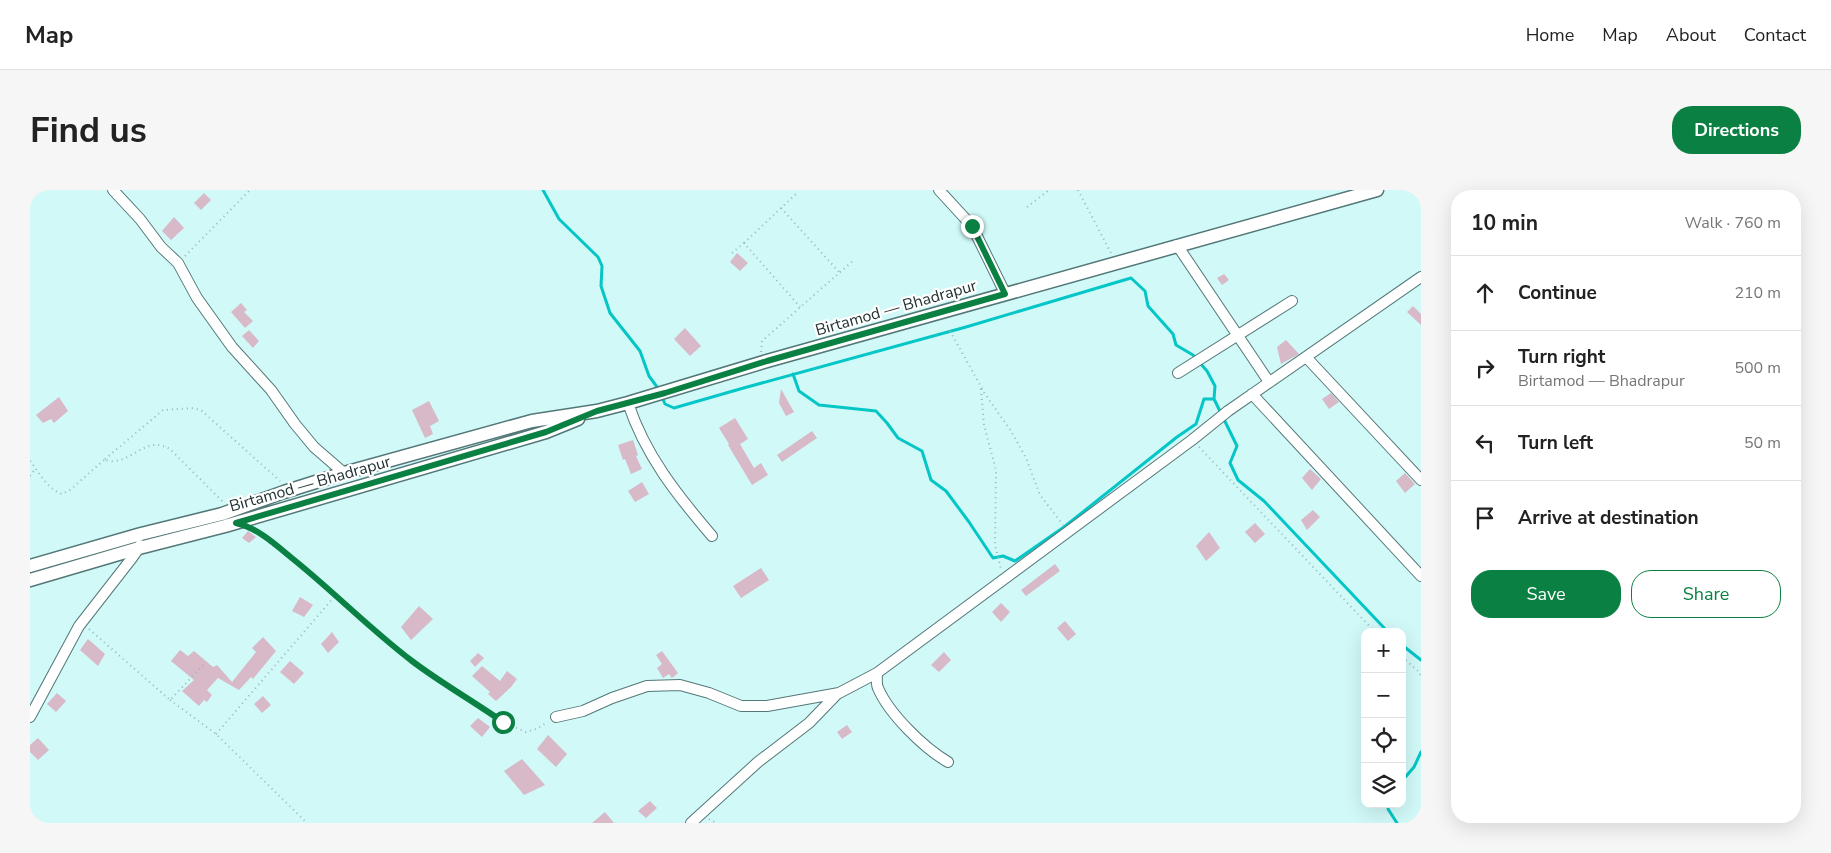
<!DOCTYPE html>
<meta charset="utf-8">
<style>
:root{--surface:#fff;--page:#f6f6f6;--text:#222;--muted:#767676;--line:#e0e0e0;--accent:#0b8043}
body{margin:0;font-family:"Nunito Sans",sans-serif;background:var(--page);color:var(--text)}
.controls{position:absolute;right:15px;bottom:15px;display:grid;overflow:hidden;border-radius:10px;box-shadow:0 5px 20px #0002}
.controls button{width:45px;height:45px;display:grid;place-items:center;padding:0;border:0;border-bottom:1px solid var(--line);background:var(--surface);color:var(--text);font:25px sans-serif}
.stop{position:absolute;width:15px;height:15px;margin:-11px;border:4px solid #0b8043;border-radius:50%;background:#fff}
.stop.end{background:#0b8043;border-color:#fff;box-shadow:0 1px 5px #0008}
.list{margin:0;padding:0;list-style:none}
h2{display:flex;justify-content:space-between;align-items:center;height:65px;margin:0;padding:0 20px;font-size:21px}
h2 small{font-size:16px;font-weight:400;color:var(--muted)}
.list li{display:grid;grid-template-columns:32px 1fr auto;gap:15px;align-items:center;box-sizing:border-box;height:75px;padding:0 20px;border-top:1px solid var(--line)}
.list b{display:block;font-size:19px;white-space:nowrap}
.list p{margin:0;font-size:16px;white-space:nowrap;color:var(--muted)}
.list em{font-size:16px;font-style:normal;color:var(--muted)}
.actions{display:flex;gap:10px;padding:15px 20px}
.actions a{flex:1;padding:11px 0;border:1px solid var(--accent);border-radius:20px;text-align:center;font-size:18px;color:var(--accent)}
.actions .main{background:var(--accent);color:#fff}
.icon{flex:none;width:28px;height:28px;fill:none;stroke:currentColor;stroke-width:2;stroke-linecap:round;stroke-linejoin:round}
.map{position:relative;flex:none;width:1391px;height:633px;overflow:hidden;border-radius:20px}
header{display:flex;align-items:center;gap:30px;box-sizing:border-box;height:70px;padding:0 25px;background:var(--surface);border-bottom:1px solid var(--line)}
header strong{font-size:24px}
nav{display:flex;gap:28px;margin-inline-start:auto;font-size:18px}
.intro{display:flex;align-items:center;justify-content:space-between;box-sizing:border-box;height:120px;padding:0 30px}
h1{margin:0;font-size:35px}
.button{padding:12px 22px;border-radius:20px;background:var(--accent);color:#fff;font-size:18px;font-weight:700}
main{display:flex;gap:30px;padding:0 30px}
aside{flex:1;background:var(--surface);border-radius:20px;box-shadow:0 5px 20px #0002}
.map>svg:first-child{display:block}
</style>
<header>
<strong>Map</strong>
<nav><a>Home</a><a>Map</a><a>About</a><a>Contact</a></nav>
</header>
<div class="intro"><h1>Find us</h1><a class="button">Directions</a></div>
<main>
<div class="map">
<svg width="1391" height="633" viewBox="0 0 1391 633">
<rect width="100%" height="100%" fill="#d1f9f8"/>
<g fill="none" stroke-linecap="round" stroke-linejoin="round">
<path stroke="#04c6c6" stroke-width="3" d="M513,0L529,29L568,67L572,76L571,96L580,123L610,161L619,186L630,201
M763,184L769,201L789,215L846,221L857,233L868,248L892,261L901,290L916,301L939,332L963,368L973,366L985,371L1034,337L1147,247L1166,234L1174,209H1184
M632,207L635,214L644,218L710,199L936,137L1101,88L1115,101L1118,116L1143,144L1146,155L1163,165L1177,181L1185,196L1184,209L1207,256L1200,273L1208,290L1234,311L1358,442
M1372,455L1391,470
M1372,591L1384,577L1391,562
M1359,614L1358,619L1367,633"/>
</g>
<path fill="#d8b9c8" d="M174,3L181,10L171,20L164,13Z
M144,27L154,38L141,50L132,41Z
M707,63L718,73L710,81L700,72Z
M1194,84L1199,90L1192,95L1187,88Z
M211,113L217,120L214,122L223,131L215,138L201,122Z
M1383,116L1391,124V135L1377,122Z
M655,138L671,156L660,166L644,149Z
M219,140L229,151L223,158L212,146Z
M1256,150L1269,164L1251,174L1247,157Z
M751,199L764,222L756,226L749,213Z
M1301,203L1309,212L1299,219L1292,209Z
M29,207L38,221L24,233L21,229L13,233L6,225Z
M399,211L409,231L400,236L403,244L395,248L382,220Z
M705,228L718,249L710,254L724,278L731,273L738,285L722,295L698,255L699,254L689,238Z
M782,241L787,248L752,272L747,265Z
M603,250L608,265L606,266L612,279L601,284L595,269L593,270L588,255Z
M1280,279L1291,289L1282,300L1272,288Z
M1375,283L1385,294L1375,303L1366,291Z
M612,292L619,304L605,312L598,301Z
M1283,320L1290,327L1277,340L1271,330Z
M1225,333L1235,344L1225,353L1215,342Z
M218,341L226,347L219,353L212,348Z
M1179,342L1190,358L1176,371L1166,356Z
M1025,374L1030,381L996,406L991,400Z
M731,378L739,390L711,408L703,396Z
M270,407L283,415L274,427L262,421Z
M971,413L980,422L971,432L962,422Z
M389,416L403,429L381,450L371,437Z
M1035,431L1046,444L1038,451L1027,438Z
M302,442L309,452L298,463L291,454Z
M233,447L246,461L223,489L221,487L209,500L188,488L177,500L182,505L177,512L174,510L169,516L152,501L164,490L141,471L150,460L158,466L164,461L183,477L187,475L202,492L226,462L222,458Z
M58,449L75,464L68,476L50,460Z
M632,461L648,483L642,488L639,484L633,488L627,478L632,474L626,465Z
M914,462L921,470L909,482L901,475Z
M448,463L454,468L445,477L440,471Z
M260,471L274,483L264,494L250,482Z
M452,476L470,491L477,481L487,489L481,497L466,511L458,504L460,502L442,486Z
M27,503L36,511L26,522L17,514Z
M233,506L241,515L232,523L224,514Z
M448,528L460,537L452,547L440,536Z
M817,535L822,542L812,549L807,542Z
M518,545L537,564L526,577L507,559Z
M8,548L19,560L8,570L0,562V555Z
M492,569L515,595L494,605L474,581Z
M620,611L627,618L616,628L608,621Z
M575,622L584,633H562Z"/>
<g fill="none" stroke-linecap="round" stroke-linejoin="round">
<defs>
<path id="minor" d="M83,0L110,29L131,57L148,73L167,108L202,157L241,200L265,234L284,257L314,283
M909,0L942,36L975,103
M1147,55L1239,192
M1276,167L1391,290
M1148,183L1262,111
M1222,204L1391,386
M598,213C615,265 647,305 682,346
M847,483C847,487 846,494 848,498C859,524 894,558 918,572
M0,527L49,436L102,368L109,358L110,355
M526,527L553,521L582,508L617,496L650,495L679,503L711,516H737L809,503L847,483L1162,250L1198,221L1391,87
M661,633L728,572L779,533L808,503"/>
<path id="major" d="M0,376L111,344L192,324L254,302L314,283L502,231L567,221L598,213L737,171L1347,0
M0,390L109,358L195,336L516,242L548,229"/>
</defs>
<use href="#minor" stroke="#537877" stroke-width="12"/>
<use href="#major" stroke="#537877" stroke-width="15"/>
<path stroke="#97b7b7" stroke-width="2" stroke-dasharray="1 4" stroke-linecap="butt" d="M1048,0L1081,63
M997,17L1019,0
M751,18L810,83
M714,53L766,4
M702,63L714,53L770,117
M155,66L220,0
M920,141L955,204L981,241L996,268L1010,305L1033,335
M731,162L732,151L825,69
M951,199L954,235L966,280L965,355L971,379
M1169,257L1345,442
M0,271C10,283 16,298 32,304L40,300L74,270
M0,286L6,278
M192,311L140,259C117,246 107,268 85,271C82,272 77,270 74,270L133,220L164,218L172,221L250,291
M223,340L292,393L342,438L383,472L446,513L473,532L496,542L506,539L518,532
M59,439L140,510L176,472
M1372,467L1388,481L1391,486
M140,510L186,544L277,633
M186,544L305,406
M679,629L686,633"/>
<use href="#minor" stroke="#fff" stroke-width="10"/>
<use href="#major" stroke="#fff" stroke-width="12"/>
</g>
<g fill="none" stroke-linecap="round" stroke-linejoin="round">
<path stroke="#0b8043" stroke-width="6" d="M473,532C443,511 411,493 382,471C340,439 304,402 263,369C246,355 228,338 206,333L516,242L567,221L635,203L737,171L975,104L942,36"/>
</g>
<g text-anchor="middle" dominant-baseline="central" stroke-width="4.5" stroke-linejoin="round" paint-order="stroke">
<g font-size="16" fill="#233333" stroke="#fff">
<text transform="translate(866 118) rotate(-16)">Birtamod — Bhadrapur</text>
<text transform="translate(280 294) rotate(-16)">Birtamod — Bhadrapur</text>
</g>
</g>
</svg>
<div class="controls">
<button>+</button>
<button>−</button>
<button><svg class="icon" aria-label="locate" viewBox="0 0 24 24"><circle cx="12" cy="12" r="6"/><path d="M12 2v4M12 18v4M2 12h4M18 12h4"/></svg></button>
<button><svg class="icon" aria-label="layers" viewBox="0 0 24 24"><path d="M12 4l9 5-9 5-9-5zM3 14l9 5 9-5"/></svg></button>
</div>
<div class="stop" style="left:473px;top:532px"></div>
<div class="stop end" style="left:942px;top:36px"></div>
</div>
<aside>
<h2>10 min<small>Walk · 760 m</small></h2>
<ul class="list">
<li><svg class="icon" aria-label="ahead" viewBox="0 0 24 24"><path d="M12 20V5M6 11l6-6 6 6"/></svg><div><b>Continue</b></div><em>210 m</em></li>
<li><svg class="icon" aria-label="right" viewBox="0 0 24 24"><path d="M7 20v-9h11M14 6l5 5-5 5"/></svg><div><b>Turn right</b><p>Birtamod — Bhadrapur</p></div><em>500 m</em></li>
<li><svg class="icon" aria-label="left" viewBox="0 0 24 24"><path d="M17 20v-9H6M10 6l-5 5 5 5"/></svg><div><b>Turn left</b></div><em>50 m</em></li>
<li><svg class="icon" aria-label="arrive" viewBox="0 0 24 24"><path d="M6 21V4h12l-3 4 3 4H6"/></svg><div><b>Arrive at destination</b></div></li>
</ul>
<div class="actions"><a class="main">Save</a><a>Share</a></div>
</aside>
</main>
